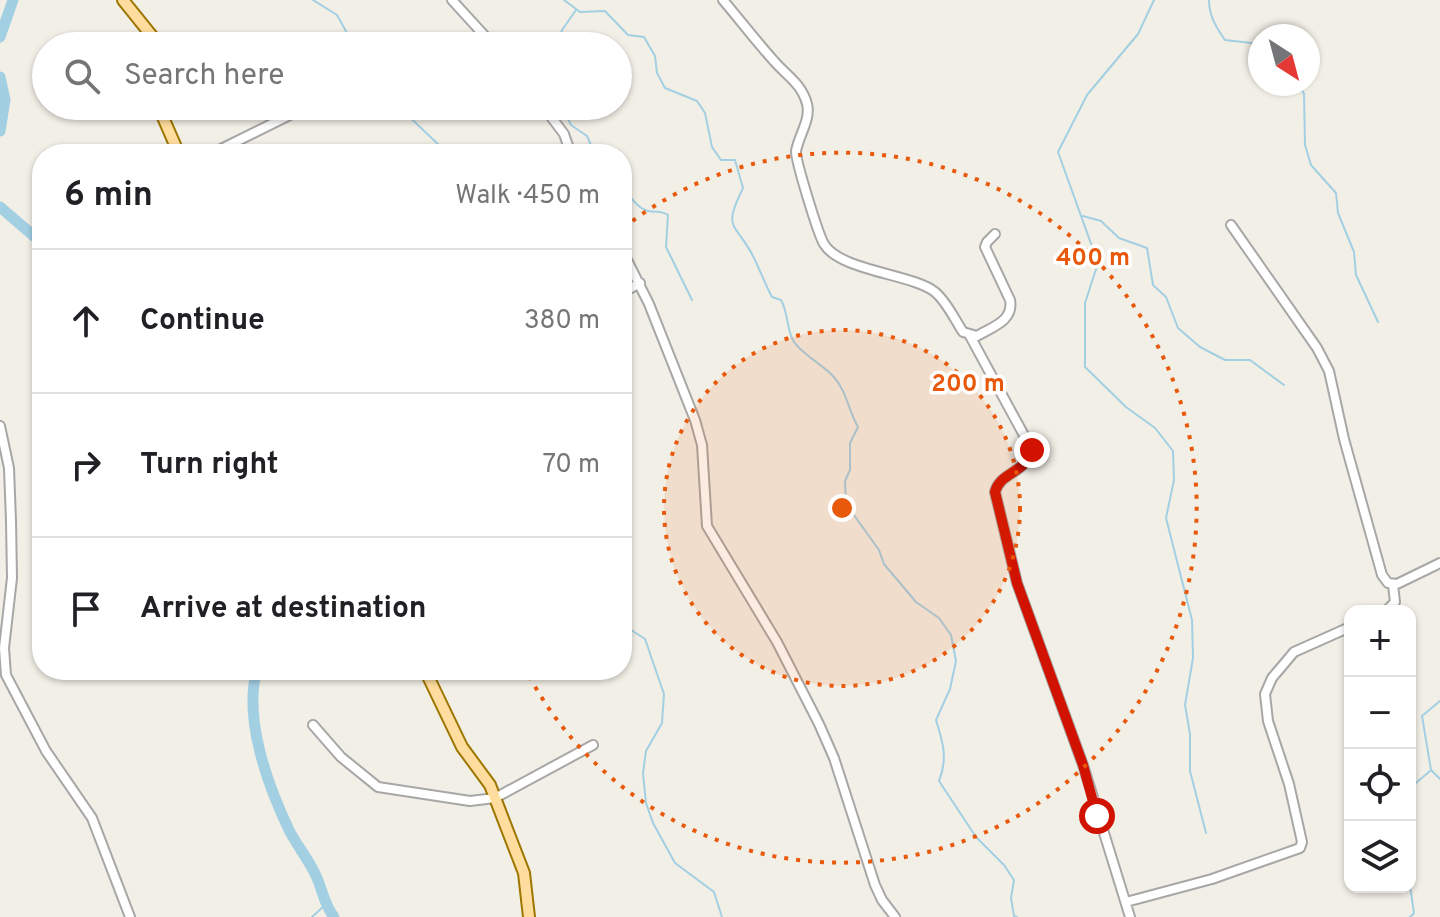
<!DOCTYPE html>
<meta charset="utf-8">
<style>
:root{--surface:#fff;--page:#f2f2f2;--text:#202124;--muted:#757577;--line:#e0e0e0}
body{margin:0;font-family:Overpass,sans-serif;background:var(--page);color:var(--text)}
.controls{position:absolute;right:24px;bottom:24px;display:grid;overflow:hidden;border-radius:16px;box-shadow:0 2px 6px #0004}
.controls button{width:72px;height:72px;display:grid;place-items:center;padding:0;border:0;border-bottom:2px solid var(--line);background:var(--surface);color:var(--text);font:40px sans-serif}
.compass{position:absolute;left:1248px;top:24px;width:72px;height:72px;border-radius:50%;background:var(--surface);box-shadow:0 2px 6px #0004;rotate:144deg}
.stop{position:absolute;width:24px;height:24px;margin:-18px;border:6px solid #d11200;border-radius:50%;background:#fff}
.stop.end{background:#d11200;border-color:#fff;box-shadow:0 2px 8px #0008}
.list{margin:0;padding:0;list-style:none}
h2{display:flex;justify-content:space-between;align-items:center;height:104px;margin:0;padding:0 32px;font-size:34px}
h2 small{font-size:26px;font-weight:400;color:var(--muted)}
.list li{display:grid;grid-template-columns:52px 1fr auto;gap:24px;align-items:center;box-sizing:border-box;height:144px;padding:0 32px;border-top:2px solid var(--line)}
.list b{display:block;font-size:30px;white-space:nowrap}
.list em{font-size:26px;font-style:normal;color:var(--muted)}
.icon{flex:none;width:44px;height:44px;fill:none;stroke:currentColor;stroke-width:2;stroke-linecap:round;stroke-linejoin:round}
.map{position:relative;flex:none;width:1440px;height:917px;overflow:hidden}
.search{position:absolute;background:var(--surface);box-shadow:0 2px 6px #0004;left:32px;top:32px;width:600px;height:88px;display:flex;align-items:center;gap:20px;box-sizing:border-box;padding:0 28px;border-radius:44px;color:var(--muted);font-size:30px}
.panel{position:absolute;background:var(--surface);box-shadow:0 2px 6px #0004;left:32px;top:144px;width:600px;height:536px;border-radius:32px}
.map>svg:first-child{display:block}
</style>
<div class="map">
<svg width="1440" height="917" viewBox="0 0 1440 917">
<rect width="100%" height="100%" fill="#f2efe6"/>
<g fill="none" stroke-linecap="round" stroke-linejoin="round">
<path stroke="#a3cfe3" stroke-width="2" d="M313,0L337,15L352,42L350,46
M564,0L580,12L605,11L628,35L644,37L655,56L657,73L665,88L697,101L705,113L712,147L721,160H735L743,188C722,231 735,221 753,256C760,270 765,284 772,297L781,300C789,314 786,330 794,342C803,355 822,364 833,376C847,391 848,410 858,427L850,443V470L845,481L846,504L879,550L884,564L916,602L939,618L951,635L956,661L950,689L936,720C943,742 948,759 939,781L976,837L1004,865L1014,880L1011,898L1014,916L1017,917
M1154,0L1138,34L1087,95L1058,152L1098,263L1085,303V367L1126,407L1155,428L1173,451L1174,480L1166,518L1192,620L1193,658L1185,705L1190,734V771L1206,833
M1209,0C1209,16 1216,27 1225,40L1260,44
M558,46L562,30L576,10
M1299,84L1304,94L1305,145L1311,165L1336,193L1338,213L1354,252L1356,275L1378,322
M398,106L442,148L443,154
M562,106L571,125L587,136L595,154
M622,187C629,195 637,208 648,211C656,213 660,210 668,215L666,247L692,300
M1083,216L1101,221L1119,238L1147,248L1153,285L1166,297L1178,328L1200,347L1225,360H1250L1284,385
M622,624L645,639L664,694L662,723L646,751L643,773L646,803L653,823L675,863L714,892L722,917
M1440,701L1422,716L1431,770L1440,779
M1410,788L1430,771
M312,917L325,905
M1410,917L1414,913L1410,886"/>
<path stroke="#a3cfe3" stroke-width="11" d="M0,37L13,0
M0,77L5,100L0,131
M0,207L42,243
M257,670C243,718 268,786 289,830C297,846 310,861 317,878C323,892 324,904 334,917"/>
<defs>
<path id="minor" d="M452,0L494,46
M723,0C740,20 756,41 774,61C786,75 802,84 807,104C811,119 799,135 796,151C795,159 818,234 824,244C840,271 913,274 935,292C947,302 955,320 963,332L977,336C992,327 1014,321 1010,300L985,247L987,242L995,234
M543,106L564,134L571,154
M211,154L308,106
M1231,225L1317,348L1329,371L1344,439L1382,575L1388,583L1397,584L1440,563
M622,250L649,304L695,420L702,445L707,526L777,642L819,724L834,758L875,885L882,900L895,917
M622,293L640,283
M970,336L1032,450C1025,474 1000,472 995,492L1017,583L1083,765L1130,917
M0,426L9,468L11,521L12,578L4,648L6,675L46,751L92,818L130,917
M1386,611L1395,602L1393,585
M313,725L341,757L378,787L470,801L495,798L593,745
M1126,902L1212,879L1300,848L1302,842L1289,784L1268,721L1265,694L1272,678L1294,652L1350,627"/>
<path id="major" d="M123,0L160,46
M162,106V115L179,154
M425,670L462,747L490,785L524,873L529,917"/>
</defs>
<use href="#minor" stroke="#a7a7a7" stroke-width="12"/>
<use href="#major" stroke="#9d7600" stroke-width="14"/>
<use href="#minor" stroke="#fff" stroke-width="8"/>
<use href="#major" stroke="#ffdd9e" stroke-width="10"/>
</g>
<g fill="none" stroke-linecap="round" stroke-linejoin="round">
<path stroke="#d11200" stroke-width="10" d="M1032,450C1025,474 1000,472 995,492L1017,583L1083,765L1097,816"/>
</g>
<circle cx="842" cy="508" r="178" fill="#e8590c" fill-opacity=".12"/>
<g fill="none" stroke="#e8590c" stroke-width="4" stroke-dasharray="4 8">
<circle cx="842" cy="508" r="178"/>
<path d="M623 228A355 355 0 1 1 527 672"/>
</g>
<circle cx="842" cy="508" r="12" fill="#e8590c" stroke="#fff" stroke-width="4"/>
<g font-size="24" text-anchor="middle" font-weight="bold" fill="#e8590c" stroke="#fff" stroke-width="7" stroke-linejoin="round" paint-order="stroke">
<text x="1093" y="265">400 m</text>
<text x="968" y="391">200 m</text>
</g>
</svg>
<div class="controls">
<button>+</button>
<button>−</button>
<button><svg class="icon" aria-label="locate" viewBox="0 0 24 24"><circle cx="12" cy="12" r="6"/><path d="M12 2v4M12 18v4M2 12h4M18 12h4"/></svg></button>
<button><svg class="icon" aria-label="layers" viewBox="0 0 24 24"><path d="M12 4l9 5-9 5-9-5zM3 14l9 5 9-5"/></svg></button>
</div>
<svg class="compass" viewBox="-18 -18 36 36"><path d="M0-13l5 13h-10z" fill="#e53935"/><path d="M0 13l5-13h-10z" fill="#757577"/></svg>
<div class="stop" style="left:1097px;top:816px"></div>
<div class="stop end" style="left:1032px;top:450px"></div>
<div class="search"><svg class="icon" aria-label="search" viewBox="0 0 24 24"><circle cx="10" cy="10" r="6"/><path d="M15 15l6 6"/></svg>Search here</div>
<section class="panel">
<h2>6 min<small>Walk · 450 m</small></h2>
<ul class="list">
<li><svg class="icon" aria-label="ahead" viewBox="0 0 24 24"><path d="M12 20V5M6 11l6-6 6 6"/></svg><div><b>Continue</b></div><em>380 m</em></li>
<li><svg class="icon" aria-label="right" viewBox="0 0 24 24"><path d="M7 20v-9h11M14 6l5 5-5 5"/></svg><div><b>Turn right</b></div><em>70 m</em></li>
<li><svg class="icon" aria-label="arrive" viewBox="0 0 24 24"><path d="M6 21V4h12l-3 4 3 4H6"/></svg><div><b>Arrive at destination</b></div></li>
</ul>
</section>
</div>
